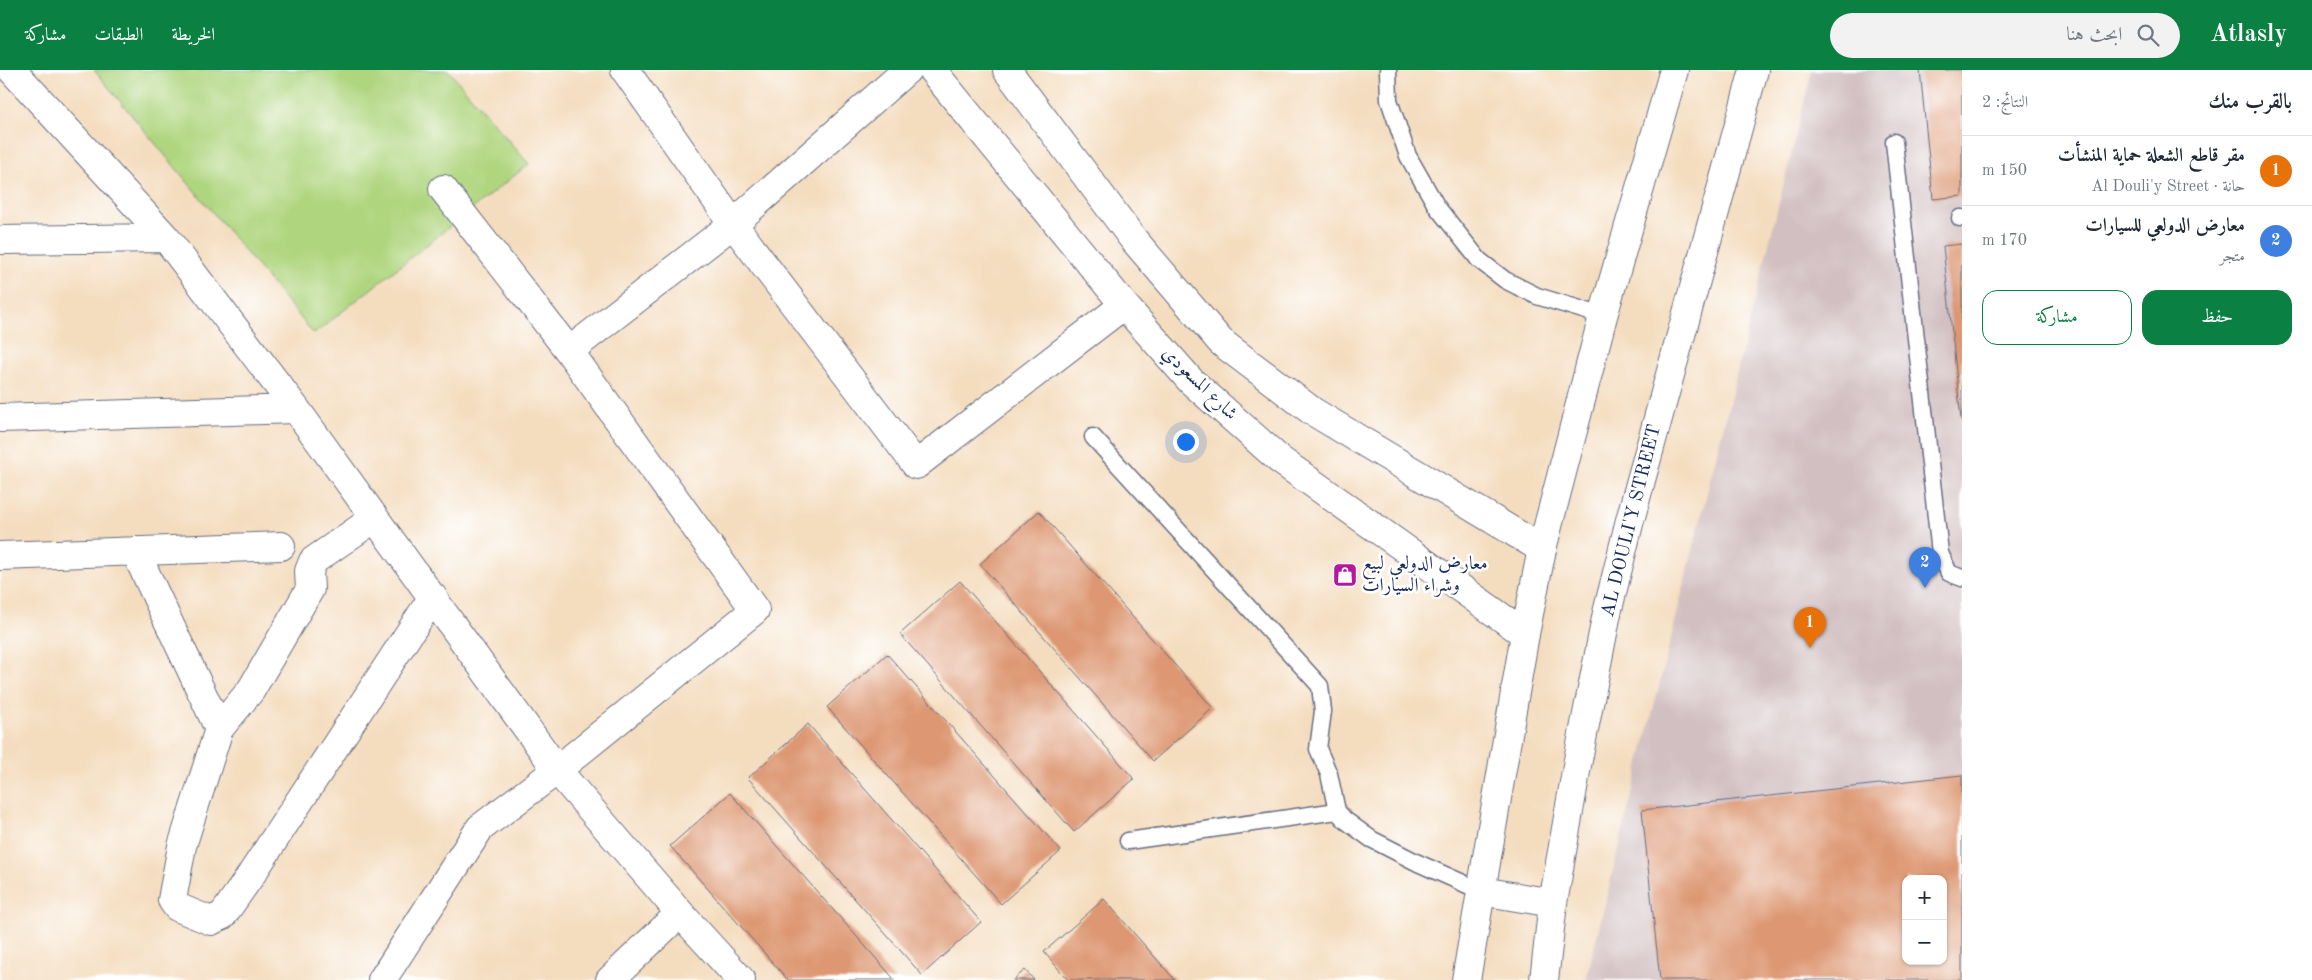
<!DOCTYPE html>
<html lang="ar">
<meta charset="utf-8">
<style>
:root{--surface:#fff;--page:#f2f2f3;--text:#1f2937;--muted:#747a83;--line:#e0e1e3;--accent:#0b8043}
body{margin:0;font-family:"Old Standard TT",Amiri,serif;background:var(--page);color:var(--text);direction:rtl}
.controls{position:absolute;right:15px;bottom:15px;display:grid;overflow:hidden;border-radius:10px;box-shadow:0 1px 4px #0004}
.controls button{width:45px;height:45px;display:grid;place-items:center;padding:0;border:0;border-bottom:1px solid var(--line);background:var(--surface);color:var(--text);font:25px sans-serif}
.you{position:absolute;left:1185px;top:371px;width:18px;height:18px;margin:-12px;border:4px solid #fff;border-radius:50%;background:#1a73e8;box-shadow:0 0 0 8px #1a73e833}
.badge{display:grid;place-items:center;width:32px;height:32px;border-radius:50%;background:var(--accent);color:#fff;font-size:16px;font-weight:700}
.pin{position:absolute;translate:-50% -41px;filter:drop-shadow(0 1px 2px #0008)}
.pin::after{content:'';position:absolute;top:26px;width:18px;height:15px;background:inherit;clip-path:polygon(0 0,100% 0,50% 100%)}
.list{margin:0;padding:0;list-style:none}
h2{display:flex;justify-content:space-between;align-items:center;height:65px;margin:0;padding:0 20px;font-size:21px}
h2 small{font-size:16px;font-weight:400;color:var(--muted)}
.list li{display:grid;grid-template-columns:32px 1fr auto;gap:15px;align-items:center;box-sizing:border-box;height:70px;padding:0 20px;border-top:1px solid var(--line)}
.list b{display:block;font-size:19px;white-space:nowrap}
.list p{margin:0;font-size:16px;white-space:nowrap;color:var(--muted)}
.list em{font-size:16px;font-style:normal;color:var(--muted)}
.actions{display:flex;gap:10px;padding:15px 20px}
.actions a{flex:1;padding:11px 0;border:1px solid var(--accent);border-radius:15px;text-align:center;font-size:18px;color:var(--accent)}
.actions .main{background:var(--accent);color:#fff}
.icon{flex:none;width:28px;height:28px;fill:none;stroke:currentColor;stroke-width:2;stroke-linecap:round;stroke-linejoin:round}
.map{position:relative;flex:none;width:1962px;height:910px;overflow:hidden;direction:ltr}
header{display:flex;align-items:center;gap:30px;box-sizing:border-box;height:70px;padding:0 25px;background:var(--accent);color:#fff}
header strong{font-size:24px}
nav{display:flex;gap:28px;margin-inline-start:auto;font-size:18px}
.search{width:350px;height:45px;background:var(--page);display:flex;align-items:center;gap:12px;box-sizing:border-box;padding:0 18px;border-radius:28px;color:var(--muted);font-size:19px}
main{display:flex}
aside{flex:1;background:var(--surface)}
.map>svg:first-child{display:block}
</style>
<header>
<strong>Atlasly</strong>
<div class="search"><svg class="icon" aria-label="search" viewBox="0 0 24 24"><circle cx="10" cy="10" r="6"/><path d="M15 15l6 6"/></svg>ابحث هنا</div>
<nav><a>الخريطة</a><a>الطبقات</a><a>مشاركة</a></nav>
</header>
<main>
<aside>
<h2>بالقرب منك<small>النتائج: 2</small></h2>
<ul class="list">
<li><span class="badge" style="background:#e8710a">1</span><div><b>مقر قاطع الشعلة حماية المنشأت</b><p>حانة · Al Douli'y Street</p></div><em>150 m</em></li>
<li><span class="badge" style="background:#3f7fe0">2</span><div><b>معارض الدولعي للسيارات</b><p>متجر</p></div><em>170 m</em></li>
</ul>
<div class="actions"><a class="main">حفظ</a><a>مشاركة</a></div>
</aside>
<div class="map">
<svg width="1962" height="910" viewBox="0 0 1962 910">
<rect width="100%" height="100%" fill="#fff"/>
<filter id="ink" filterUnits="userSpaceOnUse"><feTurbulence type="fractalNoise" baseFrequency=".02" numOctaves="2"/><feDisplacementMap in="SourceGraphic" scale="10" xChannelSelector="R" yChannelSelector="G"/><feConvolveMatrix kernelMatrix="1 2 1 2 8 2 1 2 1" color-interpolation-filters="sRGB"/></filter>
<filter id="wash" filterUnits="userSpaceOnUse"><feTurbulence type="fractalNoise" baseFrequency=".0096" numOctaves="4" result="noise"/><feDisplacementMap in="SourceGraphic" scale="20" xChannelSelector="R" yChannelSelector="G"/><feGaussianBlur stdDeviation="1.12" result="paint"/><feColorMatrix in="noise" values="0 0 0 0 0 0 0 0 0 0 0 0 0 0 0 0 0 1.4 0 .05"/><feComposite in="paint" operator="in"/></filter>
<g filter="url(#wash)">
<rect width="100%" height="100%" fill="#f4ddbf"/>
<path fill="#d2bfc1" fill-rule="evenodd" d="M1812,0H1962V910H1586ZM1906,809H1943V891H1906Z"/>
<path fill="#afd57e" stroke="#65826e" d="M94,0H448L529,94L314,264Z"/>
<g id="blocks">
<path fill="#dd9772" fill-rule="evenodd" d="M1920,0H1962V126L1933,129Z
M1962,174V350H1961L1943,176Z
M1039,441L1213,638L1153,691L980,494Z
M960,511L1134,709L1074,762L900,564Z
M887,584L1061,781L1001,834L827,637Z
M808,654L981,852L922,905L748,708Z
M1962,705V910H1660L1642,740ZM1906,809H1943V891H1906Z
M730,723L895,910H788L670,776Z
M1104,829L1175,910H1068L1044,882Z
M1025,900L1034,910H1013Z"/>
</g>
</g>
<g filter="url(#ink)">
<use href="#blocks" fill-opacity="0" stroke="#676c80" stroke-width="1"/>
<g fill="none" stroke-linecap="round" stroke-linejoin="round">
<defs>
<path id="service" d="M1388,0L1389,30L1408,86L1437,137L1479,190L1505,210L1537,226L1603,246
M1894,72L1940,483L1949,503L1962,508
M1960,148H1962
M1093,367L1320,616L1323,641L1318,679L1329,704L1337,741L1345,750L1371,769L1418,793L1481,821
M1128,771L1337,741"/>
<path id="minor" d="M12,0L166,168L296,339L557,700L680,843L741,910
M625,0L733,154L916,395L1124,235
M0,170L166,168
M569,281L733,154L907,0
M0,348L296,339
M135,481L219,659L182,776L172,830L177,837L211,851L223,845L249,808L433,527
M0,486L281,476
M219,659L251,620L310,519L309,501L313,491L375,448
M382,910L480,758L557,700L755,540L569,281L443,119
M610,910L680,843"/>
<path id="tertiary" d="M932,0L1124,235L1191,311L1280,390L1525,564
M1007,0L1134,170L1221,272L1312,341L1542,479"/>
<path id="secondary" d="M1481,821L1553,833
M1466,910L1525,564L1542,479L1603,246L1674,0
M1544,910L1553,833L1578,690L1607,543L1630,450L1754,0"/>
</defs>
<use href="#service" stroke="#676c80" stroke-width="19"/>
<use href="#minor" stroke="#676c80" stroke-width="30"/>
<use href="#tertiary" stroke="#676c80" stroke-width="30"/>
<use href="#secondary" stroke="#676c80" stroke-width="30"/>
<use href="#service" stroke="#fff" stroke-width="16"/>
<use href="#minor" stroke="#fff" stroke-width="28"/>
<use href="#tertiary" stroke="#fff" stroke-width="28"/>
<use href="#secondary" stroke="#fff" stroke-width="28"/>
</g>
</g>
<defs>
<symbol id="shop-square" viewBox="-11 -11 22 22"><rect x="-9" y="-9" width="18" height="18" rx="4" fill="#b5179e" stroke="#fff"/><path d="M-5-2.5h2.3a2.7 3.5 0 0 1 5.4 0H5L5.5 6h-11ZM-1.5-2.5h3a1.5 2.3 0 0 0-3 0Z" fill="#fff"/></symbol>
</defs>
<g fill-rule="evenodd">
<use href="#shop-square" x="1331" y="491" width="28" height="28"/>
</g>
<g text-anchor="middle" dominant-baseline="central" stroke-width="5" stroke-linejoin="round" paint-order="stroke">
<g font-size="19" fill="#1b2f5e" stroke="#fff">
<text transform="translate(1199 314) rotate(44)">شارع المسعودي</text>
<text transform="translate(1632 451) rotate(-76)">AL DOULI'Y STREET</text>
</g>
<g font-size="19" fill="#1b2f5e" stroke="#fff" text-anchor="start">
<text x="1362" y="494">معارض الدولعي لبيع<tspan x="1362" dy="22">وشراء السيارات</tspan></text>
</g>
</g>
</svg>
<div class="controls">
<button>+</button>
<button>−</button>
</div>
<div class="you"></div>
<div class="pin badge" style="left:1810px;top:578px;background:#e8710a">1</div>
<div class="pin badge" style="left:1925px;top:518px;background:#3f7fe0">2</div>
</div>
</main>
